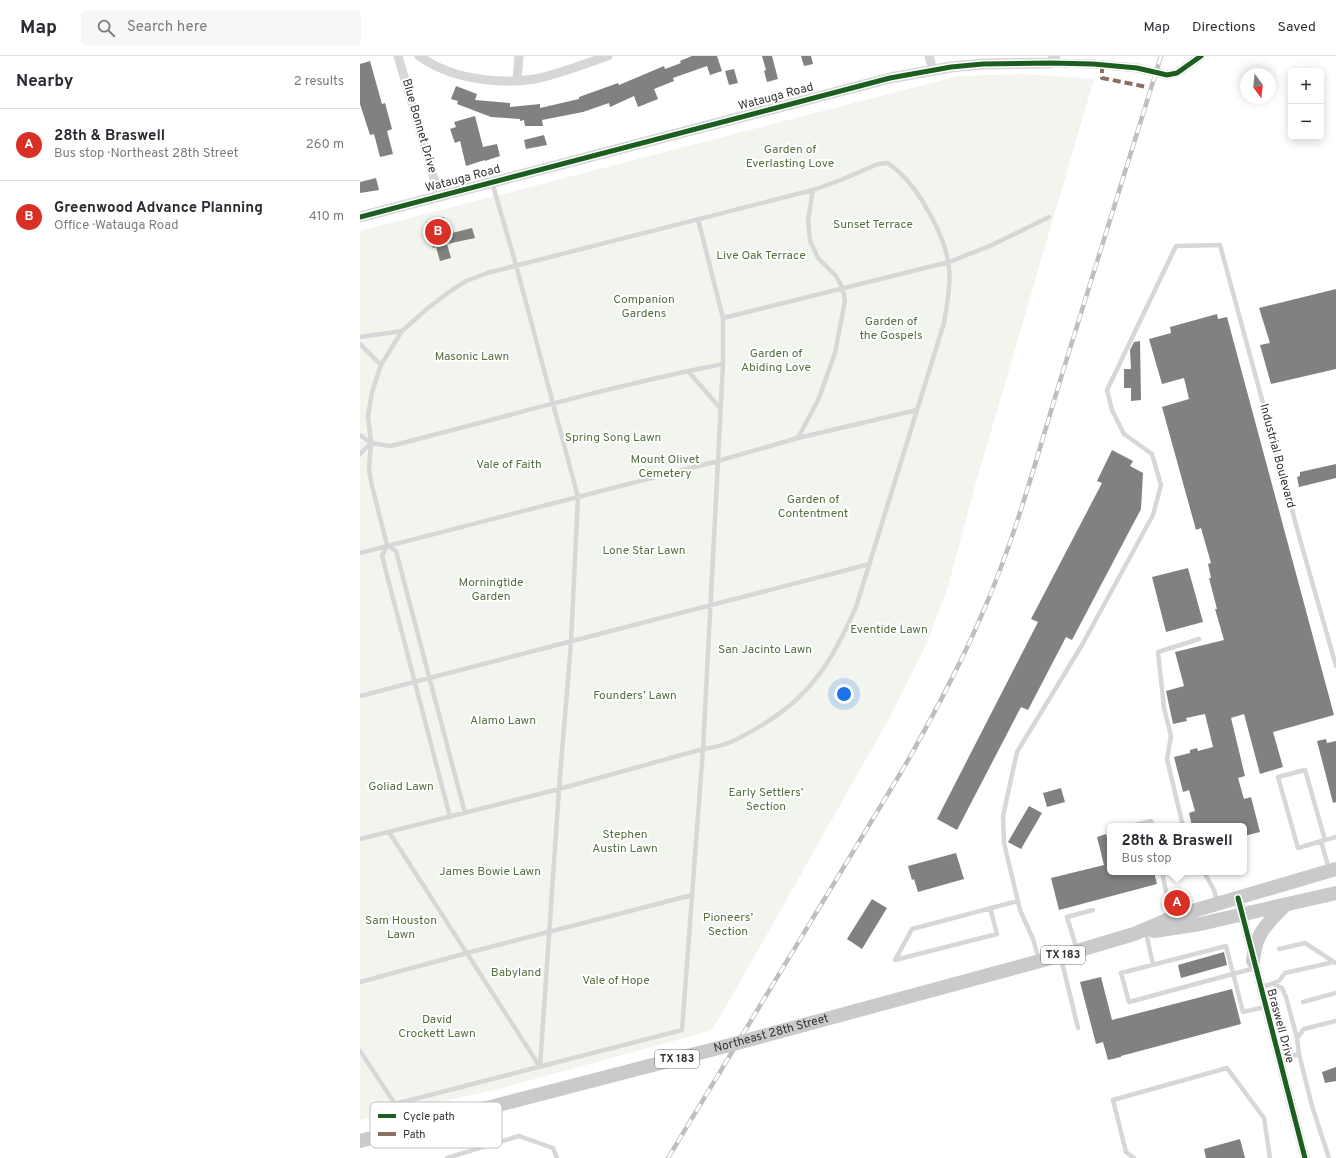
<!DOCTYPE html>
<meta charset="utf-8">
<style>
:root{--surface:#fff;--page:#f7f7f7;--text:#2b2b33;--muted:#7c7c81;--line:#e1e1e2;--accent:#d93025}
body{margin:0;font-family:Overpass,sans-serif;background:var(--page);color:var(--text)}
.controls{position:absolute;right:12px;top:12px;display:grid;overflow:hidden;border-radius:6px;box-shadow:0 2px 10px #0003}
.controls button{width:36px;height:36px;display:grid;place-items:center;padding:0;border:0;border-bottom:1px solid var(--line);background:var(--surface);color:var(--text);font:20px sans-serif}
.compass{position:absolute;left:880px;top:12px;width:36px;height:36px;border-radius:50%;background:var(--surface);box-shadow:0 2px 10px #0003;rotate:165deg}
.you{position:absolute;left:484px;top:638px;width:14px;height:14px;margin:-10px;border:3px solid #fff;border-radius:50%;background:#1a73e8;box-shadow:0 0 0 6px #1a73e833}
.badge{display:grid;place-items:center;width:26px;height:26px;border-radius:50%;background:var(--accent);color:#fff;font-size:13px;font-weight:700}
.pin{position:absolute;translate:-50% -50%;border:2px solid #fff;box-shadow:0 1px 4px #0006}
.popup{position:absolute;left:747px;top:767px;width:140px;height:52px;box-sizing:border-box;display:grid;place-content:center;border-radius:6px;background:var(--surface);filter:drop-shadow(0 1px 3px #0005);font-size:13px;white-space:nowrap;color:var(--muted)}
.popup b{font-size:15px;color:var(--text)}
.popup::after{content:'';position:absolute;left:50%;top:100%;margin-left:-8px;border:8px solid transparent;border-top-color:var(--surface)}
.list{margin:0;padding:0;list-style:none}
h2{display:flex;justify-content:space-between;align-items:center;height:52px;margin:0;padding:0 16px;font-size:17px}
h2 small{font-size:13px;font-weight:400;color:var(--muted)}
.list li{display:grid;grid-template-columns:26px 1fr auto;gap:12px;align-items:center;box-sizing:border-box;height:72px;padding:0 16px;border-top:1px solid var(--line)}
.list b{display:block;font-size:15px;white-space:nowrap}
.list p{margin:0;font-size:13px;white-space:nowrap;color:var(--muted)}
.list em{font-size:13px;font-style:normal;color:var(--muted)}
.icon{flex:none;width:22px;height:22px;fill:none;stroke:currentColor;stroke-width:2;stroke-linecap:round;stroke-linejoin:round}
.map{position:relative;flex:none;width:976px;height:1102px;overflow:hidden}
header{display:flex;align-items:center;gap:24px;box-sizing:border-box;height:56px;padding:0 20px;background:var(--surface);border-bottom:1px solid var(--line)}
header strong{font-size:19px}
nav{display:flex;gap:22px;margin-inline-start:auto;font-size:14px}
.search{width:280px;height:36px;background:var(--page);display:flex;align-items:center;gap:10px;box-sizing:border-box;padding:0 14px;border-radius:6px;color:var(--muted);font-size:15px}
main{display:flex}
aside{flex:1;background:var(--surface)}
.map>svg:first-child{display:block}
</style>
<header>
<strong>Map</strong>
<div class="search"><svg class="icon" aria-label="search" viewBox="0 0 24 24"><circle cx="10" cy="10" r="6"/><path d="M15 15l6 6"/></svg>Search here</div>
<nav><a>Map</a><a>Directions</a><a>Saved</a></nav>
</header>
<main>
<aside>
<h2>Nearby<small>2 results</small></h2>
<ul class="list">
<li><span class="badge">A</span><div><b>28th &amp; Braswell</b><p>Bus stop · Northeast 28th Street</p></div><em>260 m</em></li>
<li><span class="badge">B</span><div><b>Greenwood Advance Planning</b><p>Office · Watauga Road</p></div><em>410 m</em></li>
</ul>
</aside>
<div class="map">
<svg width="976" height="1102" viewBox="0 0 976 1102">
<rect width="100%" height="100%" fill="#fff"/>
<path fill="#f1f5ed" d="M664,18L734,23L615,430L587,534L566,589L530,661L360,961L350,975L134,1034L0,1064V175L598,20Z"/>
<path fill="#818181" d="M332,0H357L362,15L350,19L347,10L313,22L314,25L294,33L298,43L278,51L274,40L250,51L249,47L223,56L182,64L183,70H165L164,64L160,65V63L131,61L97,48L98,45L91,43L96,30L117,38L115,44L150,47V51L180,48V52L219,43V41L258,27L259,29L304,10L305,13L321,7L320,5Z
M402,0H412L418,23L407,26L404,15L406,14Z
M441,0H451L453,8L444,10Z
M10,5L22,48L25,47L32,73L27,75L33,98L20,101L14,78L10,79L0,48V8Z
M374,13L378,27L369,29L365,15Z
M115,60L123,91L137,88L140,100L125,105V104L106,110L100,85L95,87L90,73L96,71L94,66Z
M184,79L187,89L166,93L164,84Z
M16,122L19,134L0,137V126Z
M84,161L88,178L112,172L115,182L87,188L91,202L80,205L76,191L73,192L66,166Z
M976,233V313L911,328L900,289L910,287L899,252Z
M857,258L858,263L867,261L974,659L913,676L923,711L900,718L884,658L871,662L885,720L878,722L884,743L891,741L900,776L884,780V770H832L829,757L835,755L829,734L823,736L814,701L830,697V694L837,692L838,695L853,691L845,658L826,662L827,665L813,668L806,635L824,630L815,596L864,584L855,553H857L849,522H851L848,508L851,507L841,472L836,474L802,351L829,343L824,322L802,328L789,283L811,277L810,271Z
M780,285L781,344L771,345V332H764V313H771L770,294L774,286Z
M752,394L773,405L770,410L783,417L781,453L712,584L706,581L668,654L661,651L597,774L577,763L678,566L671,563L742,427L737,425Z
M976,408V422L939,431L937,421L940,420V416Z
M828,512L843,566L806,576L792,521Z
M966,683L967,687L976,685V746L973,747L957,685Z
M701,732L705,746L687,751L683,737Z
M669,750L682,757L661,793L648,786Z
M746,778L750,792V816H794L797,828L699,854L691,822L744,809L737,781Z
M596,797L604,823L558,836L554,823L552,824L548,810Z
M512,843L527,852L502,893L487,883Z
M864,896L867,909L821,922L818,909Z
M741,921L752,964L872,933L881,968L761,1000V1001L748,1004L743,986L736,988L720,926Z
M976,1011V1025L965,1027L962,1016Z
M880,1083L885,1102H846L844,1093Z"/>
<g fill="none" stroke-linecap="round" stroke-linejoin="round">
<path stroke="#d7d7d7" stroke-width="4.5" d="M132,126L156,209L218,441L211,586L199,733L180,1011
M363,262L589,206L632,189L689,161
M42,275L21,309L12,336L8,360L11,387L9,414L12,430L27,489L22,500L90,761
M0,281L42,275L68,252L89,236L106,225L127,217L453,134L481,124L518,108L528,107C532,111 537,113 540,117C560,135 584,179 588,205C592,225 587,247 584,267L496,551C481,585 464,619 436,644C425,654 412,663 399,671C378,683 367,690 343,693L199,733L0,783
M0,288L21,309
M328,315L360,352
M0,379L11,387L31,390C141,362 251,330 363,308
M438,382L459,342L475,297L485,245L483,233L476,220L458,202L450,185L448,164L453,134
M0,398L11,387
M27,489L36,495L105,757
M0,497L358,405L438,382L557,354
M0,640L510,508
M945,714L965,784L938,792L918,721Z
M771,770L791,765L793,770
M823,770L807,703L811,680L804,652L798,596L839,583
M29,776L180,1011
M965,784L976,781
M961,785L969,813
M802,816L811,860
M844,816L854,834L857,846
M630,852L637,878L535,904L552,873L658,845
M786,876L793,909
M919,893L945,887L974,906
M717,894L707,861L733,854
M701,902L718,972
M679,904L673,883L660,854L644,787L643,760L657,696L722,589L793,459L801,429L792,398L764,378L752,354L747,334L816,190L860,189L941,487L976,610
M895,912L769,946L761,917L866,890L883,956L905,951
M0,926L107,897L332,839
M913,928L922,932L926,941L937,982
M900,932L919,925L925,917L974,906L976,907
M943,946L976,937
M0,995L35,1048L322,974L343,693L363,308V262L338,163
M939,998L952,1050L969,1102
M919,1003L939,998L937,982L944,973L976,965
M87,1102L159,1080L193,1092L197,1102
M774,1102L766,1096L753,1044L867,1012L904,1062L910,1102"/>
<path stroke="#d7d7d7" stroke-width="9" d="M38,0L79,140
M59,0C65,4 71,8 78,11C105,24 145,28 175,23C200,18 224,8 248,0
M569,0L573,14
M691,7L733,8L777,12L807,19L817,17L841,0
M157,24L159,0
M878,842L945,1102"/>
<path stroke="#d7d7d7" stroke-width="11" d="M0,161L530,22L591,11L623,8L691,7L695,0"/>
<path stroke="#cacaca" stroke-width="14" d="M794,875L840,868L976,837
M893,905C894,897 895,888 899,881C904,869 916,859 925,849
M632,918L717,895L774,878L819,859L976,813"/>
<defs>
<path id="rail" d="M308,1102L543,713C572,662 600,610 623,556C659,473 681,385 708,299C739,199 770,100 801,0"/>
</defs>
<use href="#rail" stroke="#bebebe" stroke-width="4.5"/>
<use href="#rail" stroke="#fff" stroke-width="3" stroke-dasharray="9" stroke-linecap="butt"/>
<path stroke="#cacaca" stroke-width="14" id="s1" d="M0,1085L370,989L632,918"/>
<path stroke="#8d6e63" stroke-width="4" stroke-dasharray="8 4" stroke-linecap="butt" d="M742,9V22L787,31"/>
<defs>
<path id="cycleway" d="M0,161L530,22L591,11L623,8L691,7L733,8L777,12L807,19L817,17L841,0
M878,842L945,1102"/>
</defs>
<use href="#cycleway" stroke="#fff" stroke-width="8"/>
<use href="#cycleway" stroke="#1b5e20" stroke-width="5"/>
</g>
<g text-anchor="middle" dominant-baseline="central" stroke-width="4" stroke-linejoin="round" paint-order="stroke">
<g fill="#fff" stroke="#707070" stroke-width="1">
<rect x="681" y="890" width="44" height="18" rx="3"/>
<rect x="295" y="994" width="44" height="18" rx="3"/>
</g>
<g font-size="11" font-weight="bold" fill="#333">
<text x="703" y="899">TX 183</text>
<text x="317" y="1003">TX 183</text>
</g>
<g font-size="12" fill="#333" stroke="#fff">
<text transform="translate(416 41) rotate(-15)">Watauga Road</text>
<text transform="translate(59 70) rotate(74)">Blue Bonnet Drive</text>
<text transform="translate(103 123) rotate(-15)">Watauga Road</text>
<text transform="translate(917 400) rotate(75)">Industrial Boulevard</text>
<text transform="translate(920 970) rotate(75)">Braswell Drive</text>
<text stroke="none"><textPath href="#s1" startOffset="425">Northeast 28th Street</textPath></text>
</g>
<g font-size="12" fill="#56703f" stroke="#fff">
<text x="430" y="94">Garden of<tspan x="430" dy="14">Everlasting Love</tspan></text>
<text x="513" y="169">Sunset Terrace</text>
<text x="401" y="200">Live Oak Terrace</text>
<text x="284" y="244">Companion<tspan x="284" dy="14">Gardens</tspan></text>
<text x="531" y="266">Garden of<tspan x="531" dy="14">the Gospels</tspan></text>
<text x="416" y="298">Garden of<tspan x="416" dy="14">Abiding Love</tspan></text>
<text x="112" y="301">Masonic Lawn</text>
<text x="253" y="382">Spring Song Lawn</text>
<text x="305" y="404">Mount Olivet<tspan x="305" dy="14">Cemetery</tspan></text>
<text x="149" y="409">Vale of Faith</text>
<text x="453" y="444">Garden of<tspan x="453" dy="14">Contentment</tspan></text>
<text x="284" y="495">Lone Star Lawn</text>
<text x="131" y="527">Morningtide<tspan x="131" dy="14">Garden</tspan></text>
<text x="529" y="574">Eventide Lawn</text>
<text x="405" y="594">San Jacinto Lawn</text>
<text x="275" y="640">Founders’ Lawn</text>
<text x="143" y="665">Alamo Lawn</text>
<text x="41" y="731">Goliad Lawn</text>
<text x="406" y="737">Early Settlers’<tspan x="406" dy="14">Section</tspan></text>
<text x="265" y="779">Stephen<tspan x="265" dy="14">Austin Lawn</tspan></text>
<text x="130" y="816">James Bowie Lawn</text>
<text x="368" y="862">Pioneers’<tspan x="368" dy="14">Section</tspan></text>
<text x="41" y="865">Sam Houston<tspan x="41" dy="14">Lawn</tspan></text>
<text x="156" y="917">Babyland</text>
<text x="256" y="925">Vale of Hope</text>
<text x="77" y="964">David<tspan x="77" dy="14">Crockett Lawn</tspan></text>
</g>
</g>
<rect x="10" y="1046" width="132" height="46" rx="6" fill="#fff" stroke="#c2c2c2" stroke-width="1"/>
<rect x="18" y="1058" width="18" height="4" fill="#1b5e20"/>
<rect x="18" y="1076" width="18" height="4" fill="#8d6e63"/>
<g font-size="11" fill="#333">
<text x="43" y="1064">Cycle path</text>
<text x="43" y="1082">Path</text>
</g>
</svg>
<div class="controls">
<button>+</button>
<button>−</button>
</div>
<svg class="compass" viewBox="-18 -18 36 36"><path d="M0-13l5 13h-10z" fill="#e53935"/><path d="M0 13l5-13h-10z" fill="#7c7c81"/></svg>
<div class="you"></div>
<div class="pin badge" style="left:817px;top:847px">A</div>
<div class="popup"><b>28th &amp; Braswell</b>Bus stop</div>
<div class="pin badge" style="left:78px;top:176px">B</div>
</div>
</main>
